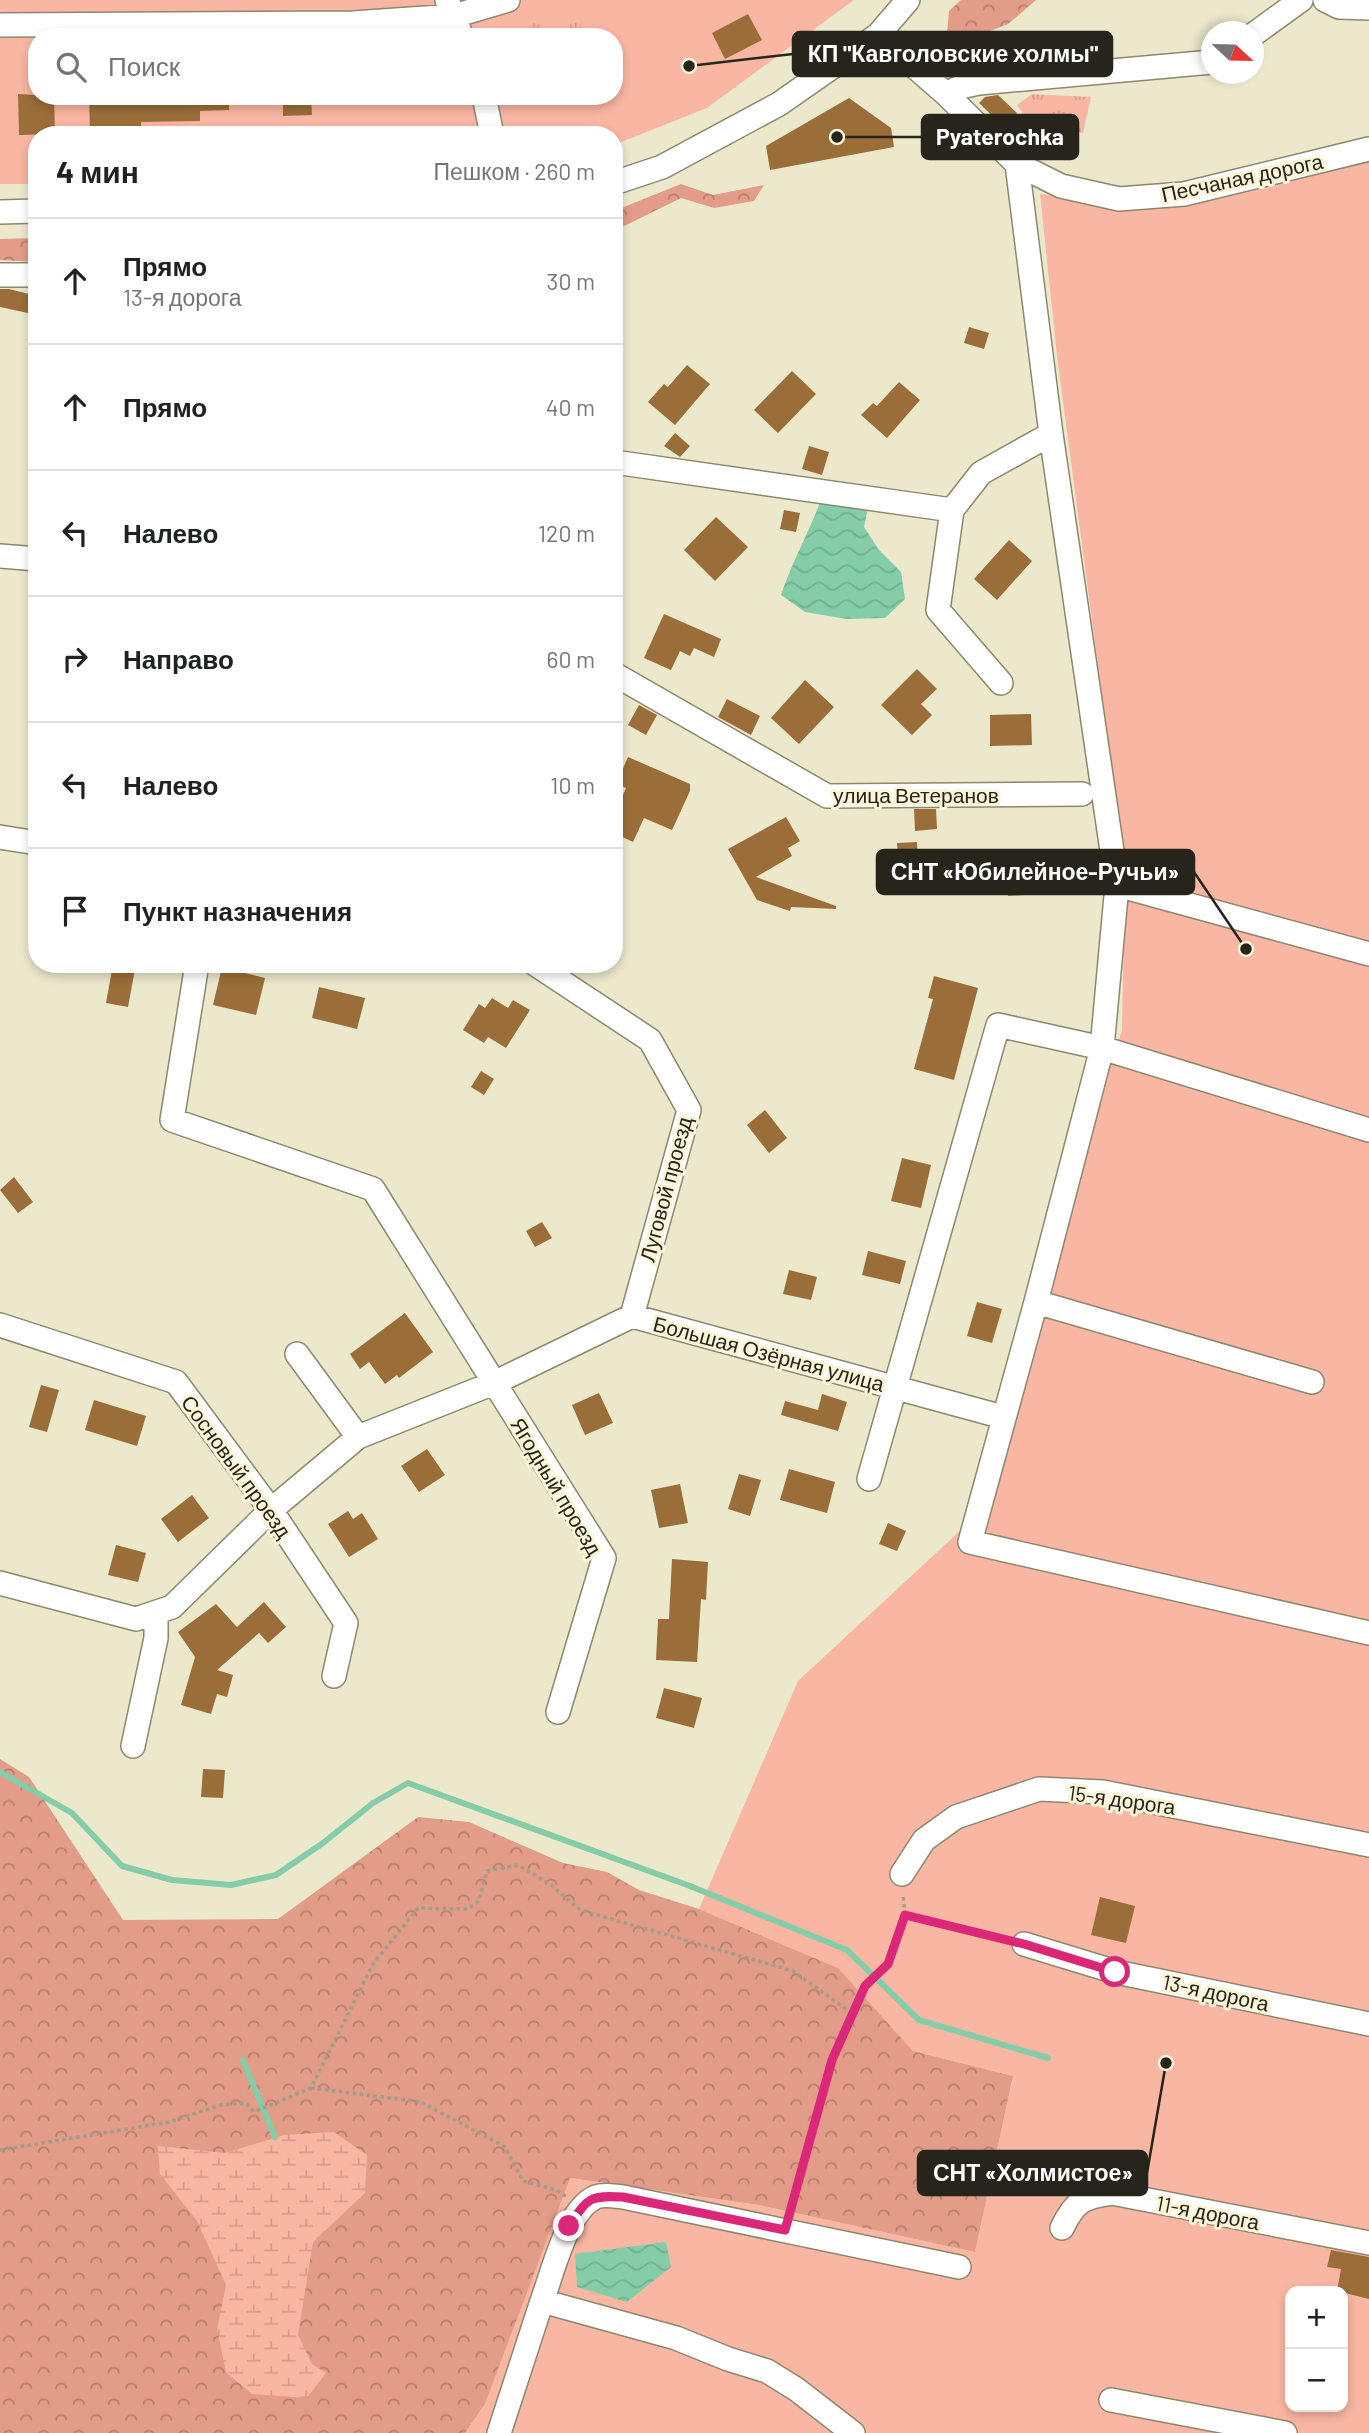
<!DOCTYPE html>
<html lang="ru">
<meta charset="utf-8">
<style>
:root{--surface:#fff;--page:#f2f2f2;--text:#202124;--muted:#757577;--line:#e0e0e0}
body{margin:0;font-family:Barlow,sans-serif;background:var(--page);color:var(--text)}
.controls{position:absolute;right:21px;bottom:21px;display:grid;overflow:hidden;border-radius:14px;box-shadow:0 4px 10px #0003}
.controls button{width:63px;height:63px;display:grid;place-items:center;padding:0;border:0;border-bottom:2px solid var(--line);background:var(--surface);color:var(--text);font:35px sans-serif}
.compass{position:absolute;left:1201px;top:21px;width:63px;height:63px;border-radius:50%;background:var(--surface);box-shadow:0 4px 10px #0003;rotate:112deg}
.stop{position:absolute;width:21px;height:21px;margin:-16px;border:5px solid #db2777;border-radius:50%;background:#fff}
.stop.end{background:#db2777;border-color:#fff;box-shadow:0 2px 7px #0008}
.list{margin:0;padding:0;list-style:none}
h2{display:flex;justify-content:space-between;align-items:center;height:91px;margin:0;padding:0 28px;font-size:30px}
h2 small{font-size:23px;font-weight:400;color:var(--muted)}
.list li{display:grid;grid-template-columns:46px 1fr auto;gap:21px;align-items:center;box-sizing:border-box;height:126px;padding:0 28px;border-top:2px solid var(--line)}
.list b{display:block;font-size:26px;white-space:nowrap}
.list p{margin:0;font-size:23px;white-space:nowrap;color:var(--muted)}
.list em{font-size:23px;font-style:normal;color:var(--muted)}
.icon{flex:none;width:38px;height:38px;fill:none;stroke:currentColor;stroke-width:2;stroke-linecap:round;stroke-linejoin:round}
.map{position:relative;flex:none;width:1369px;height:2433px;overflow:hidden}
.search{position:absolute;background:var(--surface);box-shadow:0 4px 10px #0003;left:28px;top:28px;width:595px;height:77px;display:flex;align-items:center;gap:18px;box-sizing:border-box;padding:0 24px;border-radius:28px;color:var(--muted);font-size:26px}
.panel{position:absolute;background:var(--surface);box-shadow:0 4px 10px #0003;left:28px;top:126px;width:595px;height:847px;border-radius:28px}
.map>svg:first-child{display:block}
</style>
<div class="map">
<svg width="1369" height="2433" viewBox="0 0 1369 2433">
<defs>
<pattern id="forest-crowns" width="20" height="18" patternUnits="userSpaceOnUse" patternTransform="scale(1.75)"><rect width="20" height="18" fill="#e29c87"/><path d="M2 6a3 3 0 1 1 6 0M12 15a3 3 0 1 1 6 0" fill="none" stroke="#b77f6e"/></pattern>
<pattern id="wetland-marsh" width="20" height="14" patternUnits="userSpaceOnUse" patternTransform="scale(1.75)"><rect width="20" height="14" fill="#f9b6a2"/><path d="M1 5h8M5 5V1M11 12h8M15 12V8" fill="none" stroke="#d59c8b"/></pattern>
<pattern id="park-tufts" width="24" height="20" patternUnits="userSpaceOnUse" patternTransform="scale(1.75)"><rect width="24" height="20" fill="#f9b6a2"/><path d="M3 7l-1-3M5 7V3M7 7l1-3M15 17l-1-3M17 17v-4M19 17l1-3" fill="none" stroke="#d59c8b"/></pattern>
<pattern id="water-waves" width="16" height="10" patternUnits="userSpaceOnUse" patternTransform="scale(1.75)"><rect width="16" height="10" fill="#84cda8"/><path d="M0 5q4-4 8 0t8 0" fill="none" stroke="#72b090"/></pattern>
</defs>
<rect width="100%" height="100%" fill="#ece8cc"/>
<path fill="#f9b6a2" fill-rule="evenodd" d="M0,0H854L707,108L614,145V135H37V184H0ZM37,37H614V96H37Z
M1369,155V2433H465L485,2404L569,2178L759,2205L975,2252L1013,2076L913,2051L838,1968L699,1909L798,1681L963,1528L1122,1030L1125,869L1057,356L1040,194L1140,207ZM1290,2291H1343V2407H1290Z"/>
<path fill="url(#forest-crowns)" d="M961,0H1036L1008,24L970,39L947,32L949,11Z
M681,184L713,195L764,185L754,201L714,208L681,198L614,231V211Z
M37,238V262L0,260V239Z
M0,1759L29,1777L123,1920L278,1919L418,1817L469,1822L563,1863L607,1872L639,1890L699,1909L838,1968L913,2051L1013,2076L975,2252L759,2205L570,2178L485,2404L465,2433H0Z"/>
<path fill="url(#wetland-marsh)" d="M334,2132L367,2155L365,2193L313,2242L298,2335L312,2364L326,2373L307,2398L252,2394L226,2372L217,2329L226,2285L197,2221L160,2174L158,2146L225,2153L284,2135Z"/>
<path fill="url(#park-tufts)" d="M575,10L583,37H533L529,25Z
M1032,94L1091,97L1083,133L1064,128L1049,146L1014,122L1023,113L1017,105Z"/>
<path fill="url(#water-waves)" d="M821,500L868,508L864,527L879,550L901,572L905,599L885,618L847,619L805,612L781,595C792,562 809,532 821,500Z
M666,2242L671,2267L627,2302L577,2287L575,2254Z"/>
<g fill="none" stroke-linecap="round" stroke-linejoin="round">
<path stroke="#84cda8" stroke-width="6" d="M0,1772L72,1813L122,1866L172,1880L231,1885L276,1875L323,1843L373,1803L408,1783L690,1886L847,1950L919,2020L1048,2058
M243,2060L275,2137"/>
</g>
<path fill="#9b6e39" d="M748,14L762,40L725,59L712,33Z
M18,94L54,96L55,134L19,135Z
M998,95L1017,113L1004,127L979,103L985,97Z
M89,96H117V100L164,99V96H229V110L200,111V121L141,122V129L90,130Z
M283,96H311L312,115L283,116Z
M849,98L891,128L894,147L770,170L766,146Z
M0,289H9L37,296V315L0,307Z
M969,327L989,333L984,349L964,343Z
M687,365L710,384L675,425L648,402L664,384L668,387Z
M792,371L816,394L778,433L754,410Z
M899,382L920,400L887,438L861,415L873,403L877,406Z
M675,433L690,446L680,457L664,446Z
M809,446L829,452L822,475L802,469Z
M784,510L800,513L796,532L780,529Z
M716,517L748,547L715,581L684,550Z
M1009,540L1032,561L997,600L974,579Z
M664,614L721,639L714,657L694,648L690,656L680,651L671,670L644,658Z
M917,669L937,689L921,704L932,715L912,735L881,705Z
M805,680L834,707L799,744L771,718Z
M727,699L760,716L751,735L718,717Z
M639,705L657,715L646,735L628,725Z
M1031,714L1032,745L990,746V715Z
M628,757L690,784V791L672,830L644,818L633,842L614,833V815L626,788L616,784Z
M914,809H936L937,829L915,831Z
M786,817L800,841L788,848L792,856L756,877L836,906V909L791,907L790,911L757,900L728,849Z
M917,842L919,885L900,886V882H881L880,858L898,857L897,843Z
M1066,867L1067,892L1008,896L1007,870Z
M113,964H136L128,1007L106,1003Z
M222,967L265,978L256,1015L213,1005Z
M934,976L978,988L954,1080L914,1069L933,999L928,998Z
M319,987L365,998L357,1029L312,1018Z
M492,998L508,1008L513,1000L530,1010L506,1048L488,1037L484,1043L463,1030L479,1004L485,1008Z
M481,1071L494,1079L484,1095L471,1087Z
M765,1110L787,1138L769,1153L747,1125Z
M902,1158L931,1165L921,1208L891,1201Z
M14,1177L33,1202L18,1213L0,1190Z
M542,1222L552,1238L535,1247L526,1231Z
M868,1251L906,1261L900,1284L862,1275Z
M789,1270L817,1277L811,1300L783,1294Z
M977,1302L1002,1309L992,1343L967,1336Z
M405,1313L433,1352L399,1378L397,1375L385,1384L369,1362L360,1369L350,1354Z
M41,1385L59,1390L47,1432L29,1427Z
M599,1393L613,1423L585,1435L572,1405Z
M822,1394L847,1402L838,1431L781,1415L785,1401L818,1410Z
M94,1400L146,1416L137,1446L85,1430Z
M427,1449L445,1475L419,1492L401,1466Z
M789,1469L835,1482L827,1513L780,1500Z
M739,1474L761,1480L750,1516L728,1509Z
M680,1484L688,1523L659,1528L651,1490Z
M192,1495L209,1518L178,1542L161,1519Z
M348,1511L353,1519L362,1513L378,1539L349,1557L328,1524Z
M888,1523L906,1531L897,1551L879,1544Z
M116,1545L146,1553L138,1582L108,1575Z
M672,1559L708,1562L706,1600L701,1599L697,1662L656,1660L658,1619H669Z
M264,1602L286,1627L268,1643L259,1633L217,1670L233,1675L227,1697L217,1694L211,1714L181,1705L195,1657L178,1632L216,1604L237,1627Z
M664,1688L702,1698L694,1728L656,1718Z
M203,1769L225,1770L223,1798L201,1797Z
M1100,1897L1135,1906L1126,1943L1091,1935Z
M1331,2250L1369,2257V2299L1337,2291L1341,2269L1327,2267Z"/>
<g fill="none" stroke-linecap="round" stroke-linejoin="round">
<defs>
<path id="minor" d="M447,0L462,37
M1325,0L1339,7L1369,8
M0,25L353,23L454,16L508,0
M1254,34L1301,0
M878,35L946,94L1017,164L1061,186L1119,199L1184,194L1369,149
M946,94L960,87L979,83L1212,62
M484,96L492,135
M1017,164L1051,434L1117,885L1369,954
M614,183L662,167L779,104L878,35L908,0
M0,212L37,211
M0,275H37
M614,462L952,510
M0,556L37,559
M614,674L827,796L1082,794
M1001,683L938,610L952,510L981,473L1051,434
M0,837L37,843
M1117,885L1102,1048L1036,1302L970,1542L1369,1633
M197,964L172,1120L373,1189L604,1558L558,1712
M535,964L650,1040L689,1110L632,1316
M1036,1302L1312,1382
M0,1325L176,1382L271,1510L346,1623L334,1676
M297,1354L358,1437
M869,1479L998,1025L1102,1048L1369,1130
M0,1583L136,1619L172,1607L271,1510L358,1437L494,1383L632,1316L1003,1417
M133,1746L156,1638V1613
M902,1874L924,1840L956,1817L1039,1789L1103,1792L1369,1845
M1024,1944L1116,1972L1369,2024
M1062,2228C1075,2201 1083,2197 1112,2193L1369,2243
M542,2301C553,2272 567,2209 596,2197C603,2194 615,2196 623,2197L959,2267
M1111,2400L1285,2433
M499,2433L542,2301L676,2338L728,2359L767,2371L796,2389L853,2433"/>
</defs>
<use href="#minor" stroke="#8c886e" stroke-width="26"/>
<path stroke="#a19d88" stroke-width="3.5" stroke-dasharray="3.5 3.5" stroke-linecap="butt" d="M905,1915L1005,1939
M311,2088L421,2102L505,2147L523,2181L556,2190L567,2197
M0,2150L169,2122L221,2105L246,2103L254,2112L311,2088L373,1964L418,1908L468,1909L479,1901L487,1871L518,1865L551,1885L580,1910L793,1971L853,2014
M790,2211L832,2060L865,1986L888,1964L905,1915L903,1894"/>
<use href="#minor" stroke="#fff" stroke-width="23"/>
</g>
<g fill="none" stroke-linecap="round" stroke-linejoin="round">
<path stroke="#db2777" stroke-width="9" d="M569,2226C588,2198 589,2195 623,2197L785,2230L832,2060L865,1986L888,1964L905,1915L1024,1944L1115,1972"/>
</g>
<g text-anchor="middle" dominant-baseline="central" stroke-width="6" stroke-linejoin="round" paint-order="stroke">
<g font-size="21" fill="#27251b" stroke="#faf5d9">
<text transform="translate(1242 177) rotate(-12)">Песчаная дорога</text>
<text x="916" y="794">улица Ветеранов</text>
<text transform="translate(665 1189) rotate(-75)">Луговой проезд</text>
<text transform="translate(769 1353) rotate(15)">Большая Озёрная улица</text>
<text transform="translate(237 1466) rotate(54)">Сосновый проезд</text>
<text transform="translate(557 1486) rotate(59)">Ягодный проезд</text>
<text transform="translate(1122 1799) rotate(8)">15-я дорога</text>
<text transform="translate(1216 1992) rotate(12)">13-я дорога</text>
<text transform="translate(1208 2212) rotate(11)">11-я дорога</text>
</g>
</g>
<path fill="none" stroke="#27251b" stroke-width="2.5" d="M689 66L793 54M837 137L922 137M1246 949L1194 872M1166 2063L1147 2173"/>
<g fill="#27251b" stroke="#faf5d9" stroke-width="2.5">
<circle cx="689" cy="66" r="7"/>
<circle cx="837" cy="137" r="7"/>
<circle cx="1246" cy="949" r="7"/>
<circle cx="1166" cy="2063" r="7"/>
</g>
<g fill="#27251b" stroke="#27251b" stroke-width="2.5">
<rect x="793" y="32" width="319" height="44" rx="7"/>
<rect x="922" y="115" width="156" height="44" rx="7"/>
<rect x="877" y="850" width="317" height="44" rx="7"/>
<rect x="918" y="2151" width="229" height="44" rx="7"/>
</g>
<g font-size="23" text-anchor="middle" font-weight="bold" fill="#fff">
<text x="953" y="62">КП "Кавголовские холмы"</text>
<text x="1000" y="145">Pyaterochka</text>
<text x="1035" y="880">СНТ «Юбилейное-Ручьи»</text>
<text x="1033" y="2181">СНТ «Холмистое»</text>
</g>
</svg>
<div class="controls">
<button>+</button>
<button>−</button>
</div>
<svg class="compass" viewBox="-18 -18 36 36"><path d="M0-13l5 13h-10z" fill="#e53935"/><path d="M0 13l5-13h-10z" fill="#757577"/></svg>
<div class="stop" style="left:1115px;top:1972px"></div>
<div class="stop end" style="left:569px;top:2226px"></div>
<div class="search"><svg class="icon" aria-label="search" viewBox="0 0 24 24"><circle cx="10" cy="10" r="6"/><path d="M15 15l6 6"/></svg>Поиск</div>
<section class="panel">
<h2>4 мин<small>Пешком · 260 m</small></h2>
<ul class="list">
<li><svg class="icon" aria-label="ahead" viewBox="0 0 24 24"><path d="M12 20V5M6 11l6-6 6 6"/></svg><div><b>Прямо</b><p>13-я дорога</p></div><em>30 m</em></li>
<li><svg class="icon" aria-label="ahead" viewBox="0 0 24 24"><path d="M12 20V5M6 11l6-6 6 6"/></svg><div><b>Прямо</b></div><em>40 m</em></li>
<li><svg class="icon" aria-label="left" viewBox="0 0 24 24"><path d="M17 20v-9H6M10 6l-5 5 5 5"/></svg><div><b>Налево</b></div><em>120 m</em></li>
<li><svg class="icon" aria-label="right" viewBox="0 0 24 24"><path d="M7 20v-9h11M14 6l5 5-5 5"/></svg><div><b>Направо</b></div><em>60 m</em></li>
<li><svg class="icon" aria-label="left" viewBox="0 0 24 24"><path d="M17 20v-9H6M10 6l-5 5 5 5"/></svg><div><b>Налево</b></div><em>10 m</em></li>
<li><svg class="icon" aria-label="arrive" viewBox="0 0 24 24"><path d="M6 21V4h12l-3 4 3 4H6"/></svg><div><b>Пункт назначения</b></div></li>
</ul>
</section>
</div>
